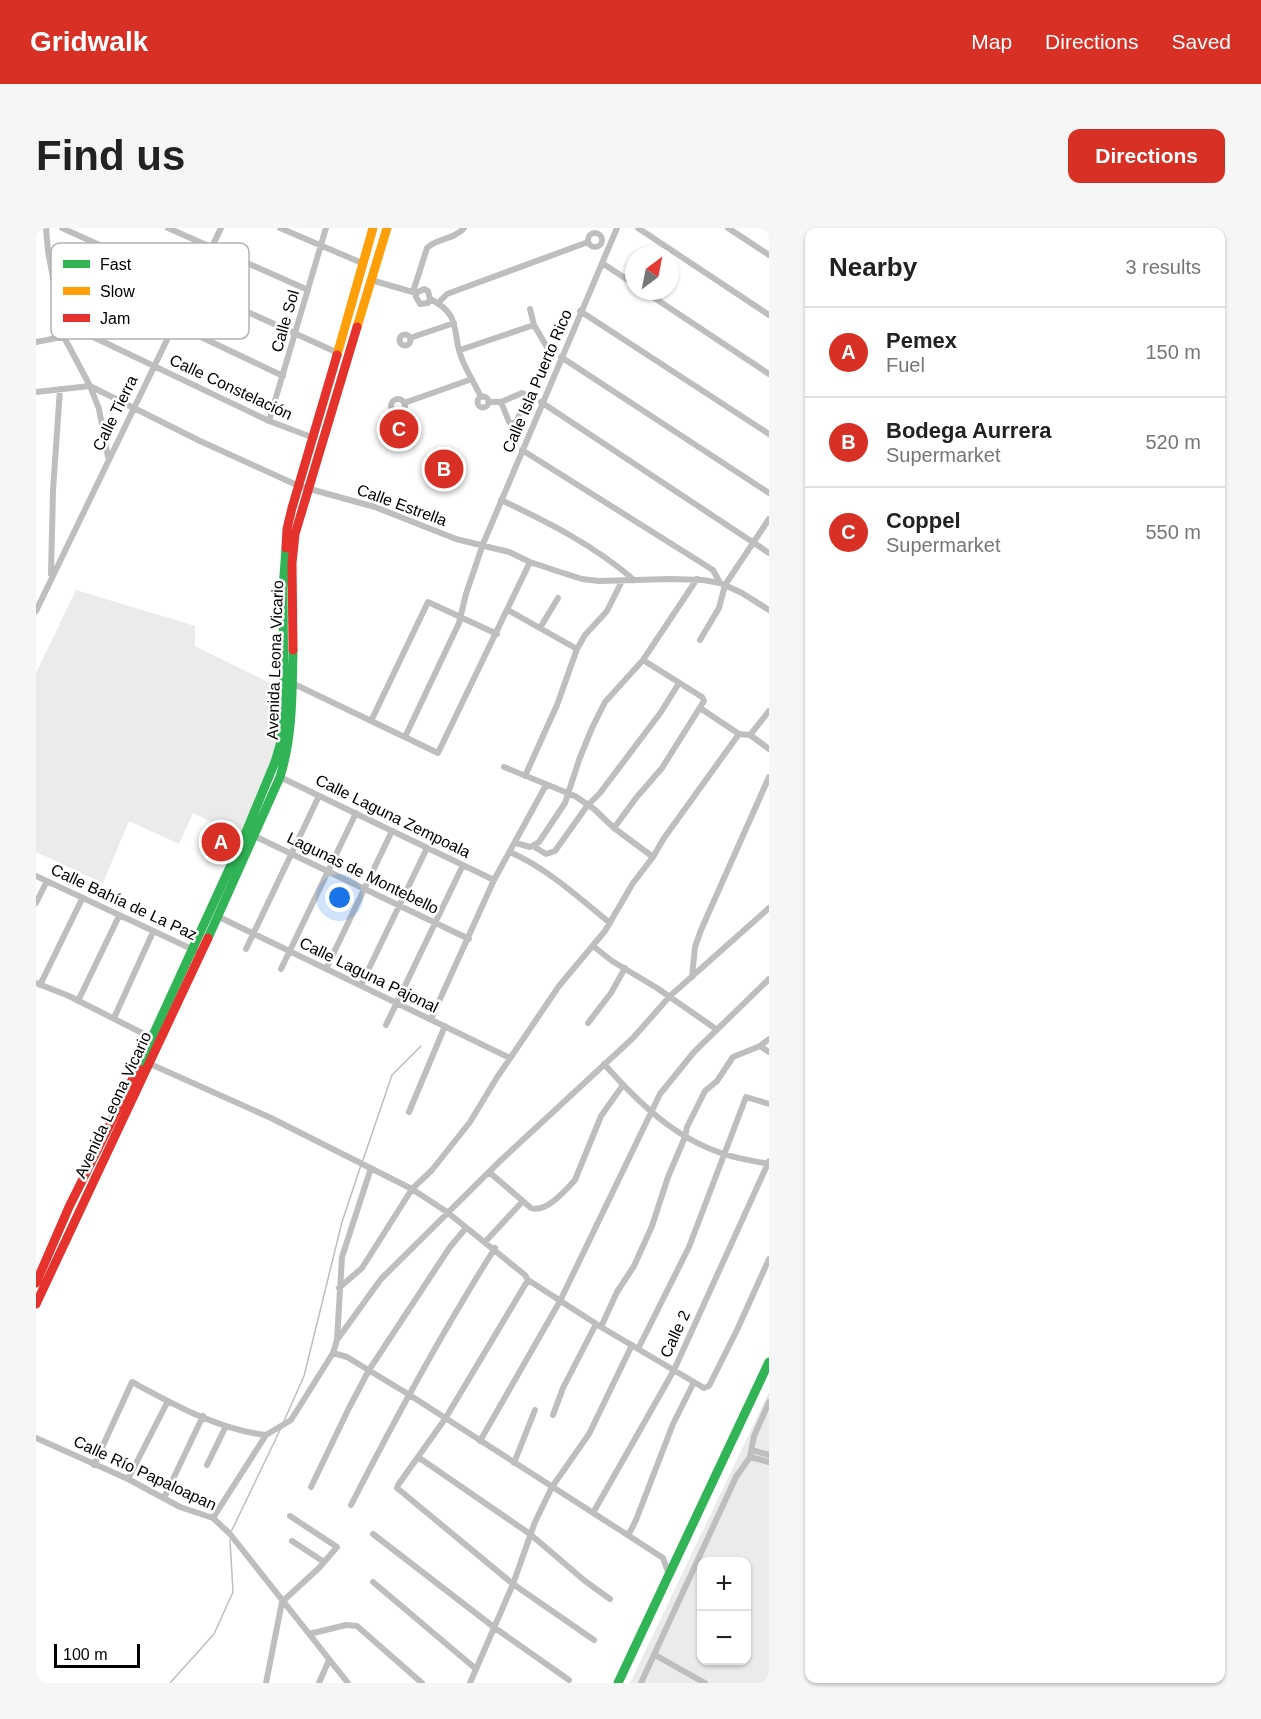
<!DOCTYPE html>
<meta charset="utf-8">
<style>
:root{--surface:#fff;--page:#f6f6f6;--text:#222;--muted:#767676;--line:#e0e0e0;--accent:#d93025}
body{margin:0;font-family:Helvetica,sans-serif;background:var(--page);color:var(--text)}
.controls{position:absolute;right:18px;bottom:18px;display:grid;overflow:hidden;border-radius:12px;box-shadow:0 2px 4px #0004}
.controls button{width:54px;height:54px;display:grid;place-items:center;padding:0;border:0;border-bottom:2px solid var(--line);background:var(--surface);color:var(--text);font:30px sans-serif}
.compass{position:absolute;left:589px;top:18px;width:54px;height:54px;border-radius:50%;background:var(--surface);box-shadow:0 2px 4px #0004;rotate:32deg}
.scale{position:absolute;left:18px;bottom:15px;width:86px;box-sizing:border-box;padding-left:6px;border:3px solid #000;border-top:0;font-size:16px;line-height:21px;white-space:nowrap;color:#000;-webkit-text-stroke:4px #fff;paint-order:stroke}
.you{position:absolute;left:304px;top:670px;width:21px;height:21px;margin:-15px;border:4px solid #fff;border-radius:50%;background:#1a73e8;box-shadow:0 0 0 9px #1a73e833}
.badge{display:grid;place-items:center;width:39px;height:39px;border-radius:50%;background:var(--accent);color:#fff;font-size:20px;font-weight:700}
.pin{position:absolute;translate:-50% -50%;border:3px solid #fff;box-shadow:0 2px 6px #0006}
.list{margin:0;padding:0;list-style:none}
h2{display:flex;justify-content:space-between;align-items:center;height:78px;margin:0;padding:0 24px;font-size:26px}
h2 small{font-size:20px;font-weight:400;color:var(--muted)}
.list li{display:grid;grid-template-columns:39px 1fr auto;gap:18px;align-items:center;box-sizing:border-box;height:90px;padding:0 24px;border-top:2px solid var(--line)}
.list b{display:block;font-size:22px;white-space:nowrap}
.list p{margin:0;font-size:20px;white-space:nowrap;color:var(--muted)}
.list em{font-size:20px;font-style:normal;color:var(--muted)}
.map{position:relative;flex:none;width:733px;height:1455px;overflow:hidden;border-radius:12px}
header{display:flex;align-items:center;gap:36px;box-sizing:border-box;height:84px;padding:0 30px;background:var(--accent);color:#fff}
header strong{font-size:28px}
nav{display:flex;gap:33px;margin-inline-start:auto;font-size:21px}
.intro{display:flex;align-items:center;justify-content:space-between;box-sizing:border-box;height:144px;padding:0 36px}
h1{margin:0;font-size:42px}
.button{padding:15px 27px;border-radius:12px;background:var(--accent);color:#fff;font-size:21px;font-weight:700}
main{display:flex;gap:36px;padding:0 36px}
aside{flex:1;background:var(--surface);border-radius:12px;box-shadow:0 2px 4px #0004}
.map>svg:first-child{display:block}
</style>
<header>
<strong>Gridwalk</strong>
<nav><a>Map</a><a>Directions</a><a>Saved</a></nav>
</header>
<div class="intro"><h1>Find us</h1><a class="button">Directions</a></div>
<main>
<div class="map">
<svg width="733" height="1455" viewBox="0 0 733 1455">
<rect width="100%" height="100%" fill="#fff"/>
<path fill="#ebebeb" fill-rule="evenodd" d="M40,362L159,398V418L242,459C242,473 243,487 241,501C238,538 219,573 204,607L157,585L143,616L93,593L67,655L0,624V445Z
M733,1164V1455H594ZM666,1334H710V1432H666Z"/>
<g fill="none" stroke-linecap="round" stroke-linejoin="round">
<path stroke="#bebebe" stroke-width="1.5" d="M327,932L356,847L385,818
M248,1193L268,1148L306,994L325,937
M195,1304L245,1200
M134,1455L178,1406L197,1364L194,1312"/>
<path stroke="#bebebe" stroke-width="6" d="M10,0L12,23L28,109L54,158L63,181L72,229
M26,0L300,124
M132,0L272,62
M244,0L326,35
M602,0L733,87
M692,0L733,27
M552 12a7 7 0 1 1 14 0a7 7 0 1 1-14 0Z
M566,35L598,56
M17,51L110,83L247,148
M335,52L380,65
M608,63L733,146
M377,64L391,20C401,10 418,12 428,0
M394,71L392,75L384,76L380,69V65L388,61L392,63L394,71C427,87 415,105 426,131C431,144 439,156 445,169
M402,75L411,66L552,14
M494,81L498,97L515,126
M544,83L733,206
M363.5 112a5.5 5.5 0 1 1 11 0a5.5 5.5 0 1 1-11 0Z
M374,110L418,95
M0,114L41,106L53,107L233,193L278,210
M424,122L498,97
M525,129L733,265
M0,164L54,158L164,213L263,258L339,279L420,311L473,324L494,334L521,343L546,351L563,353L635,351L667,352L684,355L706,365L733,382
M441.5 174a5.5 5.5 0 1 1 11 0a5.5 5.5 0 1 1-11 0Z
M355 178a7 7 0 1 1 14 0a7 7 0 1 1-14 0Z
M453,174H465L486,165L490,167L491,171L479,196L473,194L465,174
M505,174L733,325
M368,175L436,151
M233,193L290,0
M486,222L677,342L684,355
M465,272C512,294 559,318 598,352
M15,346L17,262L24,161
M472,382L541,421
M0,383L185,0
M504,400L522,370
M664,412L683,380L689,357L733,291
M256,455L402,525L494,334
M664,480L703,506
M335,493L392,374L461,406
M714,507L733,483
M369,509L423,395L430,366L447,316L581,0
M468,539L539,568L558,581L578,600L617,629
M489,548L521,477L541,421L549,407L571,383L586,353
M244,549L458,652
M578,600L600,570L626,540L668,473L666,469L607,432
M214,606L433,711
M480,615L494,619L503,614L529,575L543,532L556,500L569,474L607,432L661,351
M497,618L510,626L519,623L551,578L564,565L625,484L643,455
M474,624C512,641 542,669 574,695
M0,648L160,723
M0,675L11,653
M181,688L474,830
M557,718L576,733L621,760L680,801
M210,721L283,568
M245,741L320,585
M290,741L356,603
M656,749L659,719L665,702L733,549
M0,755L33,768L116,810
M4,757L46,671
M325,757L391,620
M42,773L83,688
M78,790L117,704
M395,791L458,652L510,557
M552,795L575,765L589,740
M350,797L427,637
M724,818L733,824
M112,835L235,890L376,961L411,984L489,1047L492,1052L565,1099L668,1160L673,1158L701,1102L733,1031
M568,836C602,874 638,910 688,926C703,931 718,933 733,936
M373,884L409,798
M453,944L495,980C510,985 529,963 539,952L565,888L587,857
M449,1014L486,974
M492,1052L409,1191L362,1257L361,1260L477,1356L558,1412
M303,1060L326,1040L376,961L396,942L434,894L460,851L523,758L569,703L597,655L617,629L628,610L703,506L714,507L733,521
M565,1099L581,1064L598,1038L616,998L632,949L649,909L651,899L669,863L681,853L697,829L724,818L733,811
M301,1112L345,1051L463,934L597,810L634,768L733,680
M602,1121L653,1019L710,869L733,876
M297,1125L311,1129L372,1166L590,1306L594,1304L600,1292L637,1196L658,1154
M517,1187L527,1160L560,1096
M0,1210L92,1251L144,1279L177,1290L194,1306L312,1455
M444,1213L524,1073L624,866L658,824L733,751
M716,1222L733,1227
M382,1229L494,1306L549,1353L574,1371
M714,1229L733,1234
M478,1235L499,1182
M58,1237L96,1154C137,1176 183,1202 230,1207
M171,1237L190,1198
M92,1251L132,1173
M275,1259L313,1180L333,1142L414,1019L430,1000
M128,1270L167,1188
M315,1277C360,1189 406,1104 459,1020
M557,1285L638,1142L733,933
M177,1290L230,1207L255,1192L297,1125L301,1112L306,1029L335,940
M337,1306L459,1400L533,1452
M590,1306L627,1330L632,1344
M256,1313L288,1334
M337,1354L440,1441
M273,1406L310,1397L321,1398L386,1455
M619,1427L669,1455
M230,1455L246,1374L283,1340L301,1319L254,1288
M283,1455L293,1432
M434,1455L477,1356L499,1294L516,1259L553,1206L596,1117
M605,1455L700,1249L714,1229L718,1208L733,1174"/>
<path stroke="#30b455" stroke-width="9" d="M172,710L244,549C257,507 256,465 257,422
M102,840L210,604L239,534L244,517L248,483L247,361L250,320
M582,1455L733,1134"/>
<path stroke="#ff9f0a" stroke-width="9" d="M321,99L351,0
M301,127L337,0"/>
<path stroke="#e5322d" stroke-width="9" d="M250,320L251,301L256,280L301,127
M257,422L256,335L259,306L321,99
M0,1055L33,979L102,840
M0,1076L172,710"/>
</g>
<g text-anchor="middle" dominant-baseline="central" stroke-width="5" stroke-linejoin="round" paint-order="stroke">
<g font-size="16" fill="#000" stroke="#fff">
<text transform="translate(249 93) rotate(-74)">Calle Sol</text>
<text transform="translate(501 153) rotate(-67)">Calle Isla Puerto Rico</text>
<text transform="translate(195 159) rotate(25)">Calle Constelación</text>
<text transform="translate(79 185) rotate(-64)">Calle Tierra</text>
<text transform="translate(366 277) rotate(20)">Calle Estrella</text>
<text transform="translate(239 432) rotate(-88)">Avenida Leona Vicario</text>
<text transform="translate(357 588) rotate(26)">Calle Laguna Zempoala</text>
<text transform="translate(327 645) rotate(26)">Lagunas de Montebello</text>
<text transform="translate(88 674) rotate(25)">Calle Bahía de La Paz</text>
<text transform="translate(333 747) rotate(26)">Calle Laguna Pajonal</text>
<text transform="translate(77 877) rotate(-65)">Avenida Leona Vicario</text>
<text transform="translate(639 1106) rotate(-65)">Calle 2</text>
<text transform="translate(109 1245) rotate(25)">Calle Río Papaloapan</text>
</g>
</g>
<rect x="15" y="15" width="198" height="96" rx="9" fill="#fff" stroke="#b2b2b2" stroke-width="1.5"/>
<rect x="27" y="32" width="27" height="8" fill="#30b455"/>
<rect x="27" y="59" width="27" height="8" fill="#ff9f0a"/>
<rect x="27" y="86" width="27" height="8" fill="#e5322d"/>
<g font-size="16" fill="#000">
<text x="64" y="42">Fast</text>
<text x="64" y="69">Slow</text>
<text x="64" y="96">Jam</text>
</g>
</svg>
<div class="controls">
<button>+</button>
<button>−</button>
</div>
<svg class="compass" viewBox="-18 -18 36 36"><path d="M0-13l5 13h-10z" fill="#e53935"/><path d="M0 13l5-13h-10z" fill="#767676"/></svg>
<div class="scale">100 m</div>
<div class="you"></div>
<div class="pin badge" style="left:185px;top:614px">A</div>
<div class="pin badge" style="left:408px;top:241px">B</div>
<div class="pin badge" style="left:363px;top:201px">C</div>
</div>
<aside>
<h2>Nearby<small>3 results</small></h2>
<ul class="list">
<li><span class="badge">A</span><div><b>Pemex</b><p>Fuel</p></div><em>150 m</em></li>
<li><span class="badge">B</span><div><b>Bodega Aurrera</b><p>Supermarket</p></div><em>520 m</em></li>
<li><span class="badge">C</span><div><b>Coppel</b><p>Supermarket</p></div><em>550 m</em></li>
</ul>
</aside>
</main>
